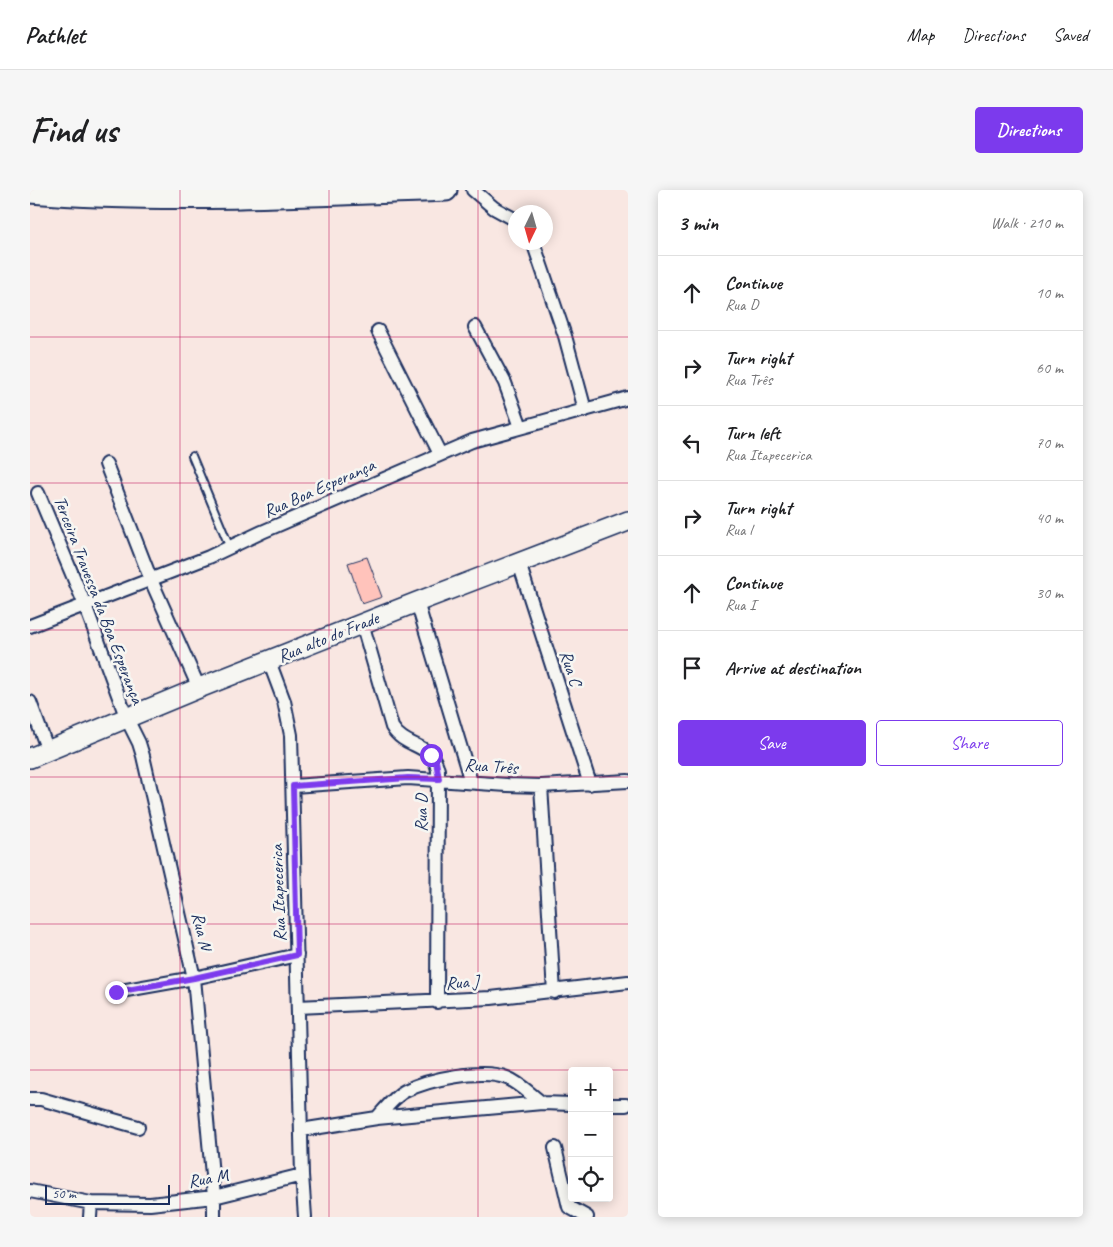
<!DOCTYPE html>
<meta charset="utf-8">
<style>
:root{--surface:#fff;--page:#f6f6f6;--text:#202124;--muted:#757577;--line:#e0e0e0;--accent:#7c3aed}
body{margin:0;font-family:Caveat,sans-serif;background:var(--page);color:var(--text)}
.controls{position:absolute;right:15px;bottom:15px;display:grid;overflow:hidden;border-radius:5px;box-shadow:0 2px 12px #0003}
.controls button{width:45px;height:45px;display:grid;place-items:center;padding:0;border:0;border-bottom:1px solid var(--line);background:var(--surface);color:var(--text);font:25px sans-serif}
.compass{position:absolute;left:478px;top:15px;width:45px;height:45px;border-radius:50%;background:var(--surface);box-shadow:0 2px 12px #0003;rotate:185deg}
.scale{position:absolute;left:15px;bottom:12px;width:125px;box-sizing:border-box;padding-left:5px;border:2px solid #1b2f5e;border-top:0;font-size:14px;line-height:18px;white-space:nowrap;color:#1b2f5e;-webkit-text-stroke:4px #f6f6f2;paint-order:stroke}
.stop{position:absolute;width:15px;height:15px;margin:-11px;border:4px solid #7c3aed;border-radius:50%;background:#fff}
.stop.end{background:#7c3aed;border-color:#fff;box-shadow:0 1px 5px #0008}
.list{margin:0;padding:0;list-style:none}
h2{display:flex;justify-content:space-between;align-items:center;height:65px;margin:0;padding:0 20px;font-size:21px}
h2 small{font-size:16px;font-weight:400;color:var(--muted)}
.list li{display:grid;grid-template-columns:32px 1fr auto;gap:15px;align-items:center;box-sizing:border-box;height:75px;padding:0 20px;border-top:1px solid var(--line)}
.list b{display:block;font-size:19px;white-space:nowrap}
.list p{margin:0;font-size:16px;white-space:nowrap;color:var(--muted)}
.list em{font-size:16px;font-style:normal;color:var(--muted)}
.actions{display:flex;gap:10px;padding:15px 20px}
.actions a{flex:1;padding:11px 0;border:1px solid var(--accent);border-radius:5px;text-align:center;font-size:18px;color:var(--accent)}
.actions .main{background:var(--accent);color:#fff}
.icon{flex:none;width:28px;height:28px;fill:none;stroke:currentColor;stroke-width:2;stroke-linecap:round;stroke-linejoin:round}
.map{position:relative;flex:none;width:598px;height:1027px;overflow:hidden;border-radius:5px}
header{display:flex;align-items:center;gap:30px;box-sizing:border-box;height:70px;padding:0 25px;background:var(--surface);border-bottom:1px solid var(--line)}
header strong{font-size:24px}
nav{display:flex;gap:28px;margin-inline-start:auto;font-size:18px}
.intro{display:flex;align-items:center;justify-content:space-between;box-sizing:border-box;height:120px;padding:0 30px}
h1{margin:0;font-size:35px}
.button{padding:12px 22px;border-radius:5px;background:var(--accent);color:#fff;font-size:18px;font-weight:700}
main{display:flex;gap:30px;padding:0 30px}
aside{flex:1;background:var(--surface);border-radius:5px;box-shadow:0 2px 12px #0003}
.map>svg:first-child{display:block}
</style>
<header>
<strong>Pathlet</strong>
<nav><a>Map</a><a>Directions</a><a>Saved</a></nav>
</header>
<div class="intro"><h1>Find us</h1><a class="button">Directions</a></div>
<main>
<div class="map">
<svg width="598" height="1027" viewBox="0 0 598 1027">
<rect width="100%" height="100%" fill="#f9e7e2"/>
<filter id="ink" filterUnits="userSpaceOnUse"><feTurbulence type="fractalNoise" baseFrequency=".02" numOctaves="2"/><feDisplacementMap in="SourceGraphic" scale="10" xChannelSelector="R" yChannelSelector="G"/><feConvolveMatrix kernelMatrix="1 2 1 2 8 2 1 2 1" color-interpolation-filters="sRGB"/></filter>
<g filter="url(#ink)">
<path fill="#ffc3bb" stroke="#1b2f5e" d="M337,367L352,407L332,414L318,373Z"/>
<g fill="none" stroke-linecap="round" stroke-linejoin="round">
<defs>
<path id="service" d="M162,266L200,358"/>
<path id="minor" d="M443,0L464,18L486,30
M503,52L535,146L555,220
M445,137L475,193L491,237
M348,141L410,264
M76,274L121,390L169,498
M8,303L55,415L97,529L109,553L113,566L164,788L184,1007V1027
M489,373L560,594
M387,412L441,592
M332,433L362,537C375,559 402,552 408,580L407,812
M0,436L179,367L232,342L442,251L598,208
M239,471L254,511L261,545L272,985L275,1027
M0,512L18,561
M263,596L378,588L477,595L511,596L598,591
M511,596L524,802
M85,802L164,788L267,765
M268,817L461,808L598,792
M0,909H11L108,937
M579,915H596
M347,928C355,919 365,906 375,901C399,889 452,878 477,888C490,893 501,905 512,913
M271,940L347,928L512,913L542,914
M525,958L539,1017L557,1027
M0,1001L61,1013L120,1014L184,1007L272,985
M60,1027L61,1013"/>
<path id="secondary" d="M0,568L169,498L387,412L598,331"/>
<path id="trunk" d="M0,2C139,13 277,5 416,0"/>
</defs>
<use href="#service" stroke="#1b2f5e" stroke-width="10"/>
<use href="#minor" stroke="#1b2f5e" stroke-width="16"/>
<use href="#secondary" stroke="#1b2f5e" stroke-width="22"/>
<use href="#trunk" stroke="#1b2f5e" stroke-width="25"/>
<use href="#service" stroke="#f6f6f2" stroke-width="6"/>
<use href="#minor" stroke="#f6f6f2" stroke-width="12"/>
<use href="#secondary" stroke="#f6f6f2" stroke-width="19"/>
<use href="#trunk" stroke="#f6f6f2" stroke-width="21"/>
</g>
</g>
<g fill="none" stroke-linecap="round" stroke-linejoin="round" filter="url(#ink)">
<path stroke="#7c3aed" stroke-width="6" d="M86,802L164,788L267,765L263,596L378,588L409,589L406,571L401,565"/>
</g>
<path fill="none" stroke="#c2185b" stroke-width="1" stroke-opacity="0.55" d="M150,0V1027M299,0V1027M448,0V1027M0,147H598M0,293H598M0,440H598M0,587H598M0,734H598M0,880H598"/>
<g text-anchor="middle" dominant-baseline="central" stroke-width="5" stroke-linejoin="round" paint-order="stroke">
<g font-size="18" fill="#1b2f5e" stroke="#f6f6f2">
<text transform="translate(289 298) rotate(-24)">Rua Boa Esperança</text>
<text transform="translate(69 410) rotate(69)">Terceira Travessa da Boa Esperança</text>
<text transform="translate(298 447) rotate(-22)">Rua alto do Frade</text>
<text transform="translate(541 478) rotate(72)">Rua C</text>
<text transform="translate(461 576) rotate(4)">Rua Três</text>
<text transform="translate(391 623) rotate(-89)">Rua D</text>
<text transform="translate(248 703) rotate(-92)">Rua Itapecerica</text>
<text transform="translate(172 741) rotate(77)">Rua N</text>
<text transform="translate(432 792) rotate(-4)">Rua J</text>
<text transform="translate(178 988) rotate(-10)">Rua M</text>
</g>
</g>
</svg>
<div class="controls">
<button>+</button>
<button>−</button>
<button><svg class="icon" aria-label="locate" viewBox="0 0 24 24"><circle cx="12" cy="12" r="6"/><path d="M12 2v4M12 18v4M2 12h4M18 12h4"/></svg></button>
</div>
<svg class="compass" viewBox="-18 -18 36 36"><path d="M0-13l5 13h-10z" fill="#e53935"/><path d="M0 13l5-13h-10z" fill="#757577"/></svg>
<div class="scale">50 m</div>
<div class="stop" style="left:401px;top:565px"></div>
<div class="stop end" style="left:86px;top:802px"></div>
</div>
<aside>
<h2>3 min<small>Walk · 210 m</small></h2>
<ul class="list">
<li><svg class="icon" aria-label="ahead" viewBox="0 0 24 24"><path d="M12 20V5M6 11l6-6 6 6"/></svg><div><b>Continue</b><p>Rua D</p></div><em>10 m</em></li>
<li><svg class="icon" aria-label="right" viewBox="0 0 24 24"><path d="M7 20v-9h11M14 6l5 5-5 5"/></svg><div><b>Turn right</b><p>Rua Três</p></div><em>60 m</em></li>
<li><svg class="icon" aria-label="left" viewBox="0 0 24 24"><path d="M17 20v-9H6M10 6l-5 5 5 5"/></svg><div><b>Turn left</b><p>Rua Itapecerica</p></div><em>70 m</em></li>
<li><svg class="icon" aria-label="right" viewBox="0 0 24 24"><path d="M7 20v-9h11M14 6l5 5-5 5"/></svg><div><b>Turn right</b><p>Rua l</p></div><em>40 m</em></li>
<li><svg class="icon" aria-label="ahead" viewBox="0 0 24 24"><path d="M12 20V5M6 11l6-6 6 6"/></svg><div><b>Continue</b><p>Rua I</p></div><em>30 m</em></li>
<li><svg class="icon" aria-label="arrive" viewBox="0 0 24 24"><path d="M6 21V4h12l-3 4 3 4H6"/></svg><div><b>Arrive at destination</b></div></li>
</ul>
<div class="actions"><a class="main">Save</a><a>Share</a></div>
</aside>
</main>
